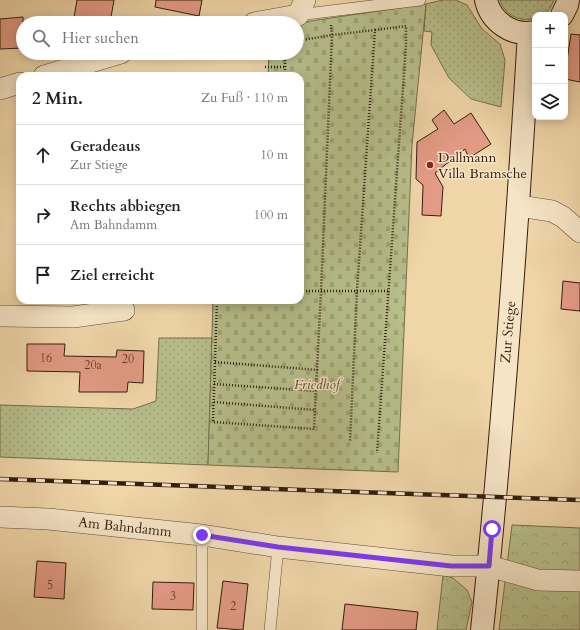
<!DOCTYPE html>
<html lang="de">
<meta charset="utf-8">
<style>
:root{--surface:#fff;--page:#f6f6f6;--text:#202124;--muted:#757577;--line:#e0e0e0}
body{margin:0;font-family:Cardo,serif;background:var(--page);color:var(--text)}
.controls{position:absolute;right:12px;top:12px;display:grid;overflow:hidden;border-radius:8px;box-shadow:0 2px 10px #0003}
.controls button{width:36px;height:36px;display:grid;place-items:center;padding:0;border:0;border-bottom:1px solid var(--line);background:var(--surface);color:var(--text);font:20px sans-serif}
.stop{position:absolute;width:12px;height:12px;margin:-9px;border:3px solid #7c3aed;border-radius:50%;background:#fff}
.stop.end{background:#7c3aed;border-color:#fff;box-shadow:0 1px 4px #0008}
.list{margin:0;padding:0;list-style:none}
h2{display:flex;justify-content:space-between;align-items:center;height:52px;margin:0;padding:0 16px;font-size:17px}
h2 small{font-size:13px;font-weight:400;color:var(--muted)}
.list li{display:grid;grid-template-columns:26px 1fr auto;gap:12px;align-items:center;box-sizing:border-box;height:60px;padding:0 16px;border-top:1px solid var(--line)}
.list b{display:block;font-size:15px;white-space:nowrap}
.list p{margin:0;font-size:13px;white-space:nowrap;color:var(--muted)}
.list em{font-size:13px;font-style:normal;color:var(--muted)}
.icon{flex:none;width:22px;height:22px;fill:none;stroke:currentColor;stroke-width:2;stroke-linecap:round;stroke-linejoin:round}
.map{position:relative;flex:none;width:580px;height:630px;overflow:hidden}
.search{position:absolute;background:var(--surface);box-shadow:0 2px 10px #0003;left:16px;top:16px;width:288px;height:44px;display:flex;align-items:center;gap:10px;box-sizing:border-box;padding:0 14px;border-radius:22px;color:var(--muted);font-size:15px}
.panel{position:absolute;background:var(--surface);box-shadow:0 2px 10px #0003;left:16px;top:72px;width:288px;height:232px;border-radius:12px}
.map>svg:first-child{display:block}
</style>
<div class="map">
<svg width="580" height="630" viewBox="0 0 580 630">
<defs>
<pattern id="grass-dots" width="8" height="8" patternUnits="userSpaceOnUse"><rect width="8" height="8" fill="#b6be8a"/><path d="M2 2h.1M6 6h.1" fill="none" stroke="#9da376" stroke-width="1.8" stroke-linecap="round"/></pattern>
<pattern id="forest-crowns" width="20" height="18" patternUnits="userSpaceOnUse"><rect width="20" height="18" fill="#b6be8a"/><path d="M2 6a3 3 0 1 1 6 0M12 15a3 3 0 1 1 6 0" fill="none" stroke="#9da376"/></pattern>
<pattern id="cemetery-stones" width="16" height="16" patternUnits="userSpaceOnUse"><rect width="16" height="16" fill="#b6be8a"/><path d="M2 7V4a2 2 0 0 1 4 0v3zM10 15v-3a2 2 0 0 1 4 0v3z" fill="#9da376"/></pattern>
</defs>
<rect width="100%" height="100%" fill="#efd5a8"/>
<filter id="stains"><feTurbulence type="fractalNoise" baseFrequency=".005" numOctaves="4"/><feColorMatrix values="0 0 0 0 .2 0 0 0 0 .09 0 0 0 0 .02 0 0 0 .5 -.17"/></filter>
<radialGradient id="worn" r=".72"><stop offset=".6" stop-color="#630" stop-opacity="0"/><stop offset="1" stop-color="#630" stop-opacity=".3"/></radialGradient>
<path fill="url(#grass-dots)" stroke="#766e4d" d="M443,0H456L467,5L482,29L500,44L505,60L501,107L471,99L449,78L431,45L432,32L424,31L426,4Z
M500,0H554C552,5 548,13 543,15C542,15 536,15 535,15V18C521,23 504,15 500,0Z
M159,338H212L208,465L0,457V405L133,409L156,401Z"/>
<path fill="url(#forest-crowns)" stroke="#766e4d" d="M512,525L580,528V630H499Z
M443,575L453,578L467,590L472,602L466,630H437Z"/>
<path fill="url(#cemetery-stones)" stroke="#766e4d" d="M426,4L412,145L398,472L208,465L213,300H300V76H268L269,53H297V23Z"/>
<path fill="#e39b85" stroke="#351d10" d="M77,0H114L110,23H73Z
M156,0H202L199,16L155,7Z
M23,17V48L0,49V19Z
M571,34L580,35V82L565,79V73Z
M444,110L454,124L471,113L491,144L469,158L465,149L435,173L443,187L441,216L422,215L423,185L416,179L417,142L438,129L432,120Z
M563,281L580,283V311L561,309Z
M27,344H65L64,356L116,357L117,350L144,351L143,383L128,382L127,392H79L80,372L27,371Z
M37,561L66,563L64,599L34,597Z
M223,581L248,584L243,630L217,628Z
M153,582L194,583L193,610L152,609Z
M345,604L418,612L416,630H342Z"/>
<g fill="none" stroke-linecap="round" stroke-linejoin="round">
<defs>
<path id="lane" d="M298,15L420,0
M202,630V535
M270,630L278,547"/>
<path id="street" d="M254,23L298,15L305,0
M44,76L121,53
M0,89L20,83
M519,206L552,211L563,217L580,232
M0,316L73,317L124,310
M0,517L48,519L202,535L278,547L451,566H489L538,580L580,581"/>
<path id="secondary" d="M486,0C491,22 513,37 535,32
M562,15L567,5L568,0
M482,630C503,432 517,232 529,33"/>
</defs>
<use href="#lane" stroke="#644b36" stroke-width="12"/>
<use href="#street" stroke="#644b36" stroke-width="22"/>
<use href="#secondary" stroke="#351d10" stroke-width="24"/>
<path stroke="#351d10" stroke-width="2.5" stroke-dasharray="1 2" stroke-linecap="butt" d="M375,30L406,26V45L377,453
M297,41L332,35L375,30L357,290L350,442
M265,67H285
M285,76V53
M300,291H389
M217,300L213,422L314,429L321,291L332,35L331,25
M215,362L318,370
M214,384L316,391
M214,402L315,410"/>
<use href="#lane" stroke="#f5e4c6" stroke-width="11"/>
<use href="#street" stroke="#f5e4c6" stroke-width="21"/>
<use href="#secondary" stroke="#f5e4c6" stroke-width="22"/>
<defs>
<path id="rail" d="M0,479L580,500"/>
</defs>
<use href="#rail" stroke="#351d10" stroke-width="4.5"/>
<use href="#rail" stroke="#f5e4c6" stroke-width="3" stroke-dasharray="9" stroke-linecap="butt"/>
</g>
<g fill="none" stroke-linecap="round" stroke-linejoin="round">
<path stroke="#7c3aed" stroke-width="5" d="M202,535L278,547L451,566H489L492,529"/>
</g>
<circle fill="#8f2418" stroke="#f5e4c6" stroke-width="1.5" cx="430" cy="165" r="4"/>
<g text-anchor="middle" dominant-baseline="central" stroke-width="3" stroke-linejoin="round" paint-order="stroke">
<g font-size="12" fill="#603c2d">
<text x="46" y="358">16</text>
<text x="128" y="359">20</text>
<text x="93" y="365">20a</text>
<text x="50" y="585">5</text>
<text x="173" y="596">3</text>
<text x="233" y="606">2</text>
</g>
<g font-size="14" fill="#351d10" stroke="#f5e4c6" text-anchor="start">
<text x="438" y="157">Dallmann<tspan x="438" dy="16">Villa Bramsche</tspan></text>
</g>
<g font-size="14" fill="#351d10" stroke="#f5e4c6">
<text transform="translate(508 332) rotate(-85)">Zur Stiege</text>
<text transform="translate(125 527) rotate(6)">Am Bahndamm</text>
</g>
<g font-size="14" font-style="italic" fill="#5c4d35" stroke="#f5e4c6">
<text x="317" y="384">Friedhof</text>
</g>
</g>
<rect width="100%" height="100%" filter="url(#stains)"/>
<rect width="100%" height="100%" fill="url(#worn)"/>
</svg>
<div class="controls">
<button>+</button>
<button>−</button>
<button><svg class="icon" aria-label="layers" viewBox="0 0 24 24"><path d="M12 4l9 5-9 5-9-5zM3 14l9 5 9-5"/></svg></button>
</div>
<div class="stop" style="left:492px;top:529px"></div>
<div class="stop end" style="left:202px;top:535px"></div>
<div class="search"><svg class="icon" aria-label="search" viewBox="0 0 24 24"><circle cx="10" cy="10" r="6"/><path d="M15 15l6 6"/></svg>Hier suchen</div>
<section class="panel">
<h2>2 Min.<small>Zu Fuß · 110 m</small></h2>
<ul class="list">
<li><svg class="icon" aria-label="ahead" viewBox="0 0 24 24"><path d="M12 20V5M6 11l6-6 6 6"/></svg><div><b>Geradeaus</b><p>Zur Stiege</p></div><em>10 m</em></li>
<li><svg class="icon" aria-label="right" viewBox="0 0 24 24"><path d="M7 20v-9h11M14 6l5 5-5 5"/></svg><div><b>Rechts abbiegen</b><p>Am Bahndamm</p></div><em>100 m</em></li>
<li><svg class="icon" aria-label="arrive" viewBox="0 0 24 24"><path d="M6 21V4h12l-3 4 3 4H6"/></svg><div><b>Ziel erreicht</b></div></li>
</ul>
</section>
</div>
